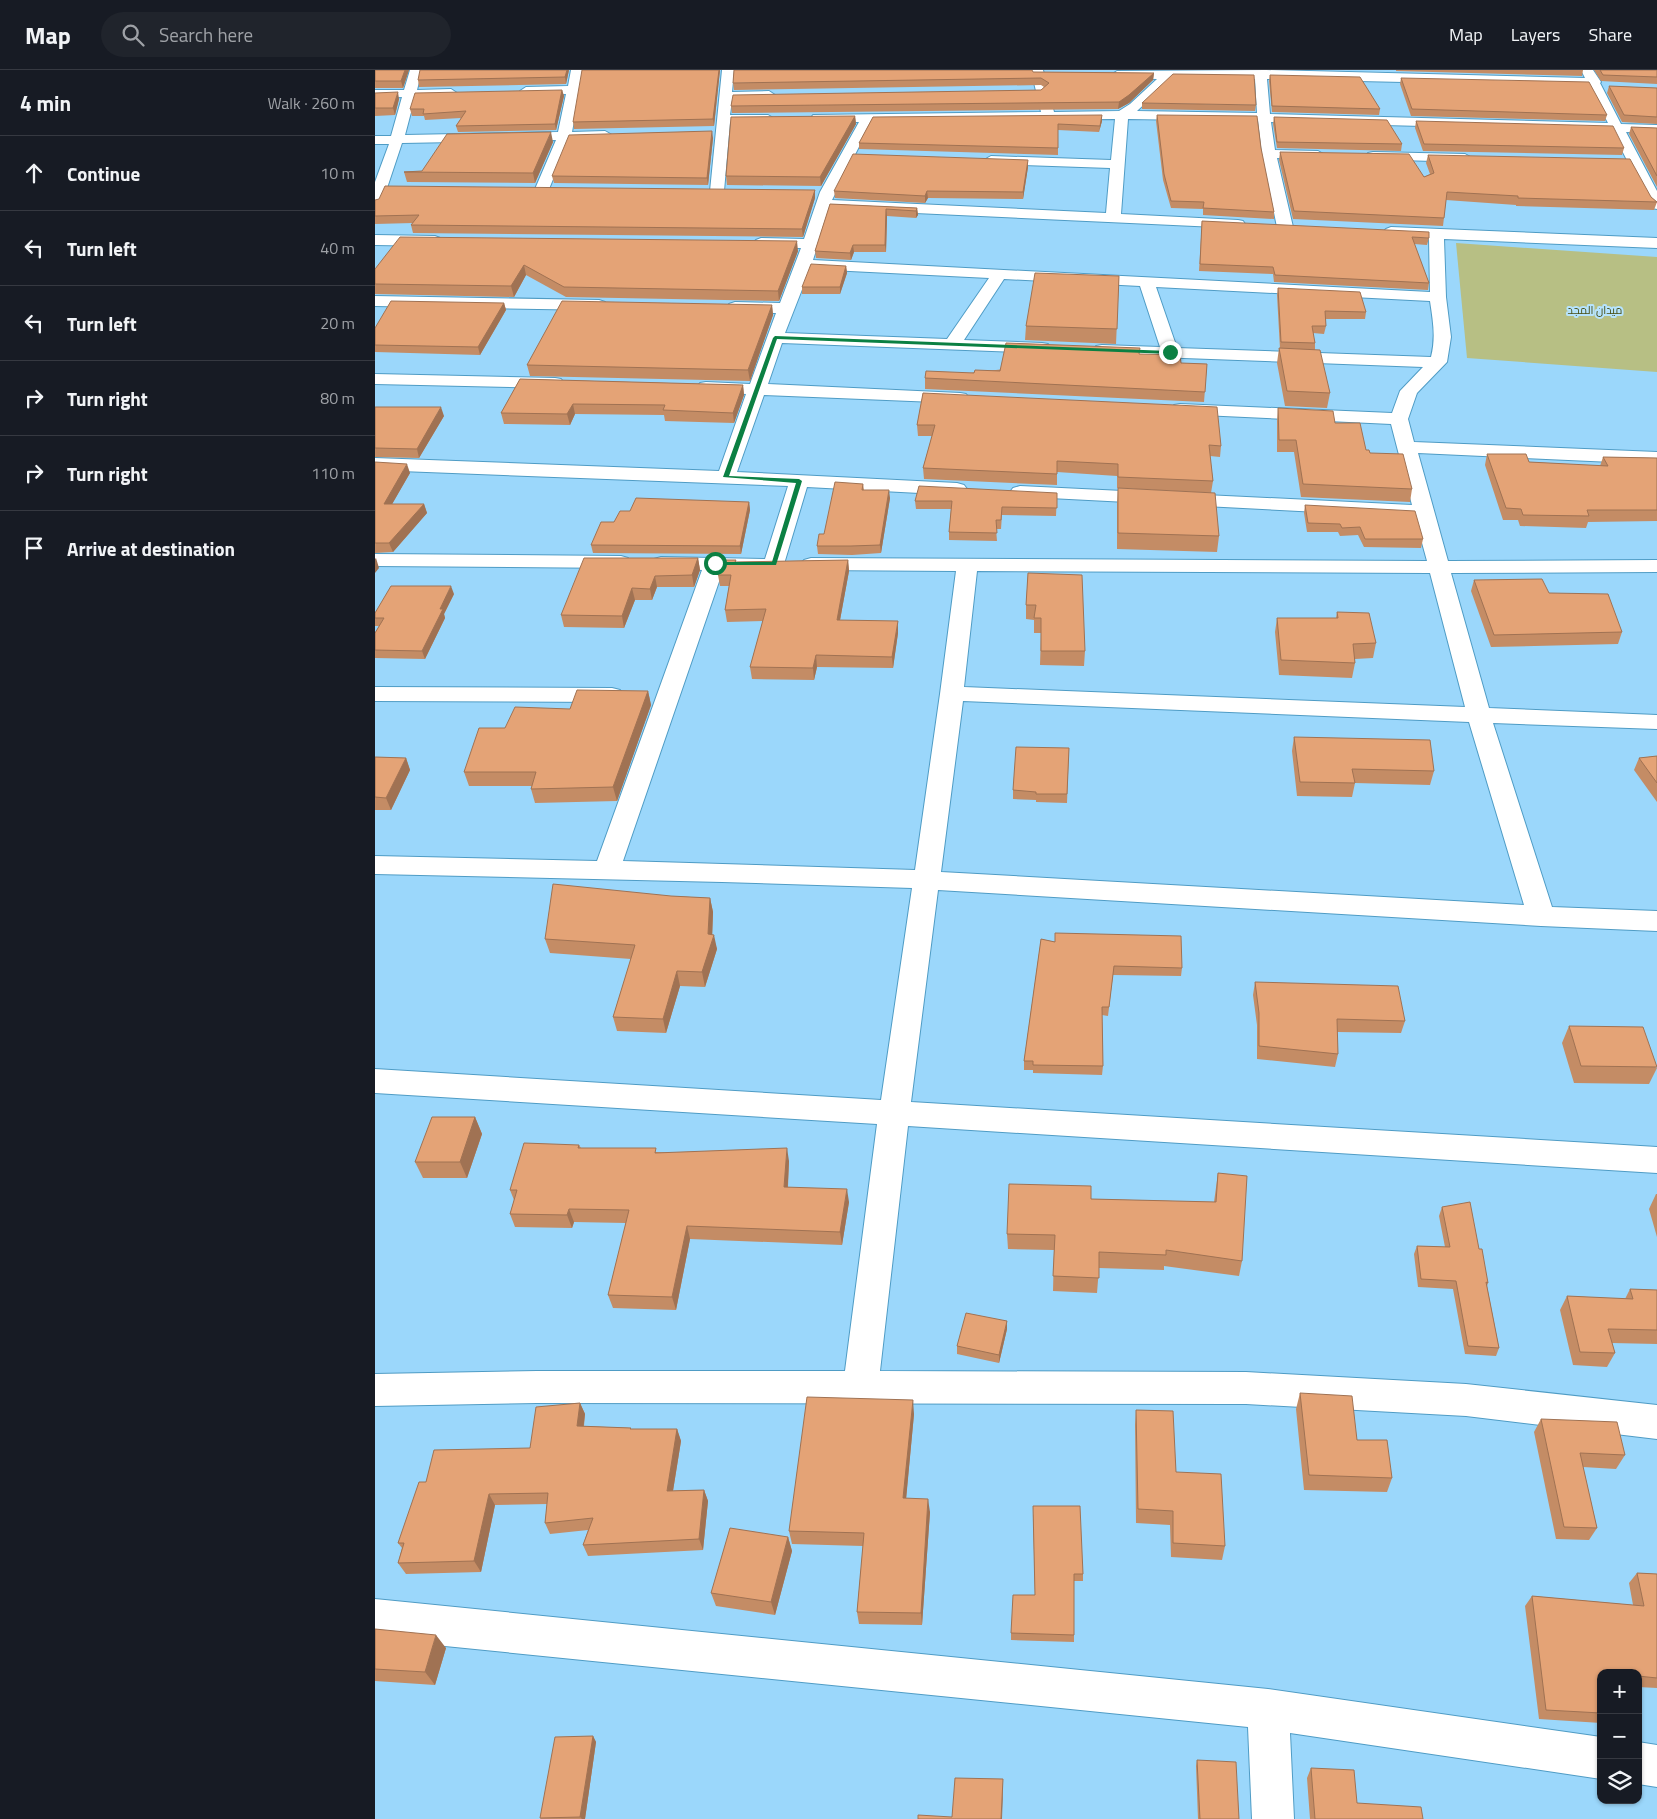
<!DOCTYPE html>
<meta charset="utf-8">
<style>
:root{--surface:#171b24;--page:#20242c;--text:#f1f3f6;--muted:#9ea1a6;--line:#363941}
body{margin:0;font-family:"Titillium Web",Cairo,sans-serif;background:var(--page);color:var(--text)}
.controls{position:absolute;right:15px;bottom:15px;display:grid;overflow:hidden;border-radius:10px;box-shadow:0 1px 4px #0004}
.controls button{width:45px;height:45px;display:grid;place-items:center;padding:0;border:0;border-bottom:1px solid var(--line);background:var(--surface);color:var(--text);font:25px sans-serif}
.stop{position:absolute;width:15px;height:15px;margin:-11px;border:4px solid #0b8043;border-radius:50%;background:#fff}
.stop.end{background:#0b8043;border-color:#fff;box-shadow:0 1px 5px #0008}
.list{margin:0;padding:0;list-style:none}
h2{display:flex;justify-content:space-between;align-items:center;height:65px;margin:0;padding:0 20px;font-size:21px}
h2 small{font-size:16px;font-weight:400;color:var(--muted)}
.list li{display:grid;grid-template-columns:32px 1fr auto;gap:15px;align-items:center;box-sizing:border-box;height:75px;padding:0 20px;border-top:1px solid var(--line)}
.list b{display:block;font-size:19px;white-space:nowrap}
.list em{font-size:16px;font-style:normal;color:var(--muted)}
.icon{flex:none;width:28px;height:28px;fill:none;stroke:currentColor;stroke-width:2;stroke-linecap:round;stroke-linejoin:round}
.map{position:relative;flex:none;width:1282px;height:1749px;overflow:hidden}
header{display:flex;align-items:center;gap:30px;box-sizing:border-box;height:70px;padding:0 25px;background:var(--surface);border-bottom:1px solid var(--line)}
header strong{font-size:24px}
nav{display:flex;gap:28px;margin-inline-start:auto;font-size:18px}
.search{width:350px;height:45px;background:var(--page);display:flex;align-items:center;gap:12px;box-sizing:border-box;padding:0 18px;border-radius:28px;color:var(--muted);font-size:19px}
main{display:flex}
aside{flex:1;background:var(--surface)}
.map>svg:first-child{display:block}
</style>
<header>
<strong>Map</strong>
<div class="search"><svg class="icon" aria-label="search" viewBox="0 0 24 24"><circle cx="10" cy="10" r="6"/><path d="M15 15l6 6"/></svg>Search here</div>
<nav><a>Map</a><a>Layers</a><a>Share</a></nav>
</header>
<main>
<aside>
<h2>4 min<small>Walk · 260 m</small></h2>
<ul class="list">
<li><svg class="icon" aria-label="ahead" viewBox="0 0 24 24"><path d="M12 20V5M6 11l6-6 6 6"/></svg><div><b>Continue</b></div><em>10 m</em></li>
<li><svg class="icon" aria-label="left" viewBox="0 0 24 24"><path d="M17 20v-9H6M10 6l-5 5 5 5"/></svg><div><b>Turn left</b></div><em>40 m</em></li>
<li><svg class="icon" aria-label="left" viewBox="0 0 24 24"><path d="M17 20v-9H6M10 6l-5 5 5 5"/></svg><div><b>Turn left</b></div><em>20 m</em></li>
<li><svg class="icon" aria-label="right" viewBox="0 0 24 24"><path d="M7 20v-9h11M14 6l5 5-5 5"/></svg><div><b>Turn right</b></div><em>80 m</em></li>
<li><svg class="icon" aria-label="right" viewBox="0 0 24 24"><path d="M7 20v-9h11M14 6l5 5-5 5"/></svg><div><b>Turn right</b></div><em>110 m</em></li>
<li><svg class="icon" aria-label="arrive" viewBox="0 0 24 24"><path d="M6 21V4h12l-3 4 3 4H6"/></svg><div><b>Arrive at destination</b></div></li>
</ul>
</aside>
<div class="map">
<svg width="1282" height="1749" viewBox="0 0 1282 1749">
<rect width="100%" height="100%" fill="#9bd7fb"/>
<path fill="#b7bf84" d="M1081,173L1282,187V302L1092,288Z"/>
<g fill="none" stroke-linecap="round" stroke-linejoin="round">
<defs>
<path id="street" d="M35,0H47L42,20L76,19L82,23L76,27H40L30,65L183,62L191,24L151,25L145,21L151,17L193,16L196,0H208L197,62L230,61L237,65L230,69L194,70L174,119L172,122H162L160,119L181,70L27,73L7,133L5,136L0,137V112L14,74H0V66H16L27,27L0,28V20H29Z
M347,0H359L357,22L394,21L400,25L394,29L357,30L355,45H393L400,49L393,53H355L349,121L347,124H337L335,121Z
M656,0H668L679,42L744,41L755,34L782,9L738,8L736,5L742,1L891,0L1210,8L1206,0H1218L1226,12L1225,13L1246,54L1282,55V63L1251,62L1282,121V139L1277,138L1275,135L1237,61L896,52L900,80L943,81L950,85L943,89L902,88L918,157L915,160H905L902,157L887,84L883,51L753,49L746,144L863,150L868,151L870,154L868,157L863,158L454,139L438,190L1055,222L1054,168L1016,167L1011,165L1008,162L1011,159L1016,157L1282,168V178L1069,169L1071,227L1076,267L1072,292L1042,323L1033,349L1039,372L1282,382V394L1043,383L1073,491L1282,490V502L1076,503L1114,638L1282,645V659L1118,653L1177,837L1282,841V861L1166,856L563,820L536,1032L1282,1077V1103L533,1056L505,1301L871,1302L1091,1314L1282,1335V1369L1091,1346L871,1334L162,1333L0,1336V1304L162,1301H470L502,1054L0,1023V999L506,1030L537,818L347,812L0,804V786L222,791L327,500L279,497L276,493L279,489L286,487L390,489L413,416L0,400V388L344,401L371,324L331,322L325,321L322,317L325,313L331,312L375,314L401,243L360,242L354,240L352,237L354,234L360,232L405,233L426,178H386L381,176L378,173L381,170L386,168L429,169L445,122L484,52H443L438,51L436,48L438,45L666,42ZM796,9H880L882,43L762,41ZM892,9L1214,16L1233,53L895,44ZM740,49L736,90L616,86L609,90L616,94L735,98L731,143L457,130L497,51ZM435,199L614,208L572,269L410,263ZM629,209L765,216L785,277L727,275L721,276L718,280L721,284L727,285L1048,297L1025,321L1017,343L805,334L799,335L796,339L799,343L805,344L1016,354L1037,435L645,416L638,418L635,422L638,426L1040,447L1052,491L436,488L429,490L426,494L429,498L436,500L581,501L565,624L540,800L248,791L348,500L392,499L399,500L406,498L409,494L432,417L582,425L589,423L592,419L589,415L582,413L362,402L389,325L585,333L591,332L594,328L591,324L585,323L393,314L407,273L667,283L673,282L676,278L673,274L667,273L589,270ZM781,217L1055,231C1058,251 1061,268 1056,287L802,278ZM602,501L1055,503L1090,637L589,617ZM588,631L1094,652L1149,835L566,802Z
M998,82L1090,84L1097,88L1090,92L993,89L991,86L993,83Z
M0,165L60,166L65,168L68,171L65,174L60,176L0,175Z
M0,226L224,230L230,232L232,235L230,238L224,240L0,236Z
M0,304L180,308L186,309L189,313L186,317L180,318L0,314Z
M0,484L246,486L253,488L256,492L253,496L246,498L0,496Z
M0,617L237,618L245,620L249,625L245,630L237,632L0,631Z
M0,1529L893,1619L1226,1667V1709L915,1663L919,1749H877L873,1657L0,1569Z
M1263,1672L1282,1675V1717L1263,1714Z"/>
</defs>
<use href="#street" stroke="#4f9cc5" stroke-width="2"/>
<use href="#street" fill="#fff" fill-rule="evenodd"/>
</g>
<path fill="#c48c65" d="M0,0H34L28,18H0Z
M194,0L191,14L44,17L43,10Z
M345,0L339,56L199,59L198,52Z
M1021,0H1208L1207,6L1021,1Z
M1219,0H1282V14L1226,11Z
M658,2L779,3L778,10L754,33L743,39L357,43L356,36L666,20L669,17L666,15L359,20L358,13Z
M895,5L1005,39L1004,45L897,42L894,11Z
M1026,8L1232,45L1230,51L1036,46L1025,14Z
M1234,16L1282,18V54L1247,52L1232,23Z
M187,20L189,26L181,60L83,62L81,56L86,48L50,50L49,46H37L35,39Z
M0,23L24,29L20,45L0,46Z
M767,33L881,35L880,41L767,39Z
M782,45L899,142V149L828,145V139L796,138L788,110L781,51Z
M480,46L481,54L446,116L352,115L351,106Z
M498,47L727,51L724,62L683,60V85L484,79V73Z
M899,47L1027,74L1026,81L902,78L898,54Z
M1041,51L1249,78L1247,85L1048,81L1040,58Z
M1256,57L1282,58V117L1254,64Z
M338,68L333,115L179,113L177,106Z
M178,72L160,113L32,112L29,102L47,101Z
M905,82L1049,107L1055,104L1051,93L1053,85L1276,127L1282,132L1279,140L1141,136V135L1071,130L1068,156L918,149L904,90Z
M653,97L648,129L553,128L550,133L460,128L459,121Z
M440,120V128L428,167L38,163L36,155L38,153L0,154V130Z
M455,134L542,138L543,145L541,148L512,146L511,182H479L476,190L441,188L440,181Z
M827,151L1054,168L1052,175L1039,174L1054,213L1053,220L899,212L898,204L824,201Z
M423,181L404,231L191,227L151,205L139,227L0,224V199Z
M471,196L472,203L465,224H427V217Z
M744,206L741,274L650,270L651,256Z
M903,218L991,242L990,249H950L951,256L949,264L938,263L940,273V280L955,323L952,338L910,336L902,293L904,278L905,279L902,225Z
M129,233L131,240L105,285L0,282V258Z
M397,235L398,245L375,311L155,306L152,295Z
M764,284L806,293L832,294L829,332L550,319V308Z
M145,309L368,315L369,325L359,353L290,351L289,345L200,344L195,355L129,354L126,343Z
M548,323L846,376L845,387L835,386L838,411L836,423L742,418V406L682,402V415L549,409L548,398L557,366H543L542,355Z
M0,337L69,346L44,388L0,387Z
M903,338L960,353L1037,419L1035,432L926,427L919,382H902V351Z
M1112,384L1154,392L1225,396L1228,387L1282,388V451L1213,452L1211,458L1145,456L1143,450H1128L1110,395Z
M0,392L35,403L17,434H49L52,443L18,482L0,483Z
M488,414L489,420L515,428L506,483L477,485L443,484L442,476L449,464Z
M743,418L844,466L842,482L742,479V434Z
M682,423L681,446L627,445L626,459H621L622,471L574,470V462L576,439H541L540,431Z
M374,432L375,440L366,484L218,483L216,475L239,452L255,441Z
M930,435L1048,469L1046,478L989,477L983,465L965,466L963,462H932L929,443Z
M323,488L325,500L319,517H282L277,530H260L249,558L189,557L186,545Z
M361,490V492L473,490L474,501L465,550L523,563L518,598L442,597L439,610L377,609L375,597L388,551L352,552L350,540L354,516H345L343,505Z
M653,503L710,581L709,596L665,595L666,563H659V550L651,549V535Z
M1099,510L1247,562L1243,574L1116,577L1096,521Z
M79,524L69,544L70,548L50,589L0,588V563L4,556H0V543Z
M962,542L1001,573L998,588L980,589V593L977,608L904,605L900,562L902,548H961Z
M273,621L276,635L242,731L160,733L156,719L157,716H94L89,702L130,658L195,639Z
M919,667L1059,701L1055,715L980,713L977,727L922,726L917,681Z
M694,678L692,733L661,732V730L638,729V720Z
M1282,686V732L1259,700L1264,688Z
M0,687L31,688L35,700L16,740H0Z
M296,826L335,828L338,842L337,865L342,879L330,917L305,916L291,963L242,961L238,947L256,889L175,883L170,869Z
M666,869L807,898L806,906L738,905L733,946L727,945L728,996L727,1005L658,1003V1000H649V991Z
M880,912L1030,951L1026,963L962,962L963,984L960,997L882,989V955L878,925Z
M1194,956L1282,998L1274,1014L1199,1013L1187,973Z
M100,1047L107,1064L92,1108H48L40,1092Z
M204,1075L206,1078L282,1082L414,1091L413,1117L474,1132L467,1175L315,1169L301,1240L238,1238L233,1225L251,1153L199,1152L197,1158L140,1157L135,1144L139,1130L135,1120Z
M843,1103L867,1191L864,1206L789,1196V1200L724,1198L722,1223L678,1221L679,1180L633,1179L632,1164L716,1129L839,1132Z
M1281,1124H1282V1167L1274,1139Z
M1067,1137L1104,1179L1113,1213L1112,1216L1124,1278L1121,1286L1090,1284L1078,1219L1043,1217L1039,1184L1042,1176L1070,1177L1064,1146Z
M1255,1219L1282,1220V1274L1237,1273L1240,1283L1232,1297L1198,1295L1185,1240L1192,1226L1250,1229Z
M632,1259L624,1293L582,1284V1276Z
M925,1323L1017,1408L1012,1422L929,1420L921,1339Z
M205,1333L210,1344L209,1356L256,1358V1359H302L306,1371L298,1421L329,1420L333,1431L328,1480L213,1486L208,1475L213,1460L175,1464L170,1453L172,1434L120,1435L106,1502L31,1504L23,1493L27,1478L23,1473L51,1412L155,1378Z
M761,1340L801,1402L850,1476L847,1490L796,1487L795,1455L761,1453L760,1355Z
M539,1344L531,1428L555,1442L547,1555L484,1554L482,1542L488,1476L417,1474L414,1461Z
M1166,1349L1250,1385L1241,1399L1208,1397L1222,1458L1214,1470L1181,1469L1159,1362Z
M658,1444L708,1504V1511H699V1572L636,1570V1563L660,1525Z
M413,1467L417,1481L400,1545L341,1536L336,1523Z
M1262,1503L1282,1504V1618L1263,1617V1603H1226V1653L1164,1649L1150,1536L1157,1526L1258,1535L1254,1513Z
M0,1559L71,1578L60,1615L0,1611Z
M218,1666L221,1672L210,1749H166L165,1748Z
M822,1690L864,1749H823L821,1696Z
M936,1698L982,1733L1048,1749H935L932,1708Z"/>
<path fill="#a07253" d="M30,0H34L28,18L26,11Z
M192,0H194L191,14L190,7Z
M344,0H345L339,56L338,49Z
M779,3L778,10L754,33L743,39L744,32Z
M187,20L189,26L181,60L180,54Z
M23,22L24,29L20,45L18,38Z
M727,45V51L724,62L725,56Z
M480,46L481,54L446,116L445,107Z
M337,61L338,68L333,115L332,108Z
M176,62L178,72L160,113L158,103Z
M653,90V97L648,129V122Z
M440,120V128L428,167L427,159Z
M552,121L553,128L550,133V126Z
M542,138L543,145L541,148V141Z
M511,139L512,146L511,182L510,175Z
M422,171L423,181L404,231L403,221Z
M478,175L479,182L476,190L475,183Z
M149,195L151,205L139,227L136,216Z
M471,196L472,203L465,224V217Z
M129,233L131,240L105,285L103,277Z
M397,235L398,245L375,311L373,300Z
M368,315L369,325L359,353L358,343Z
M198,334L200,344L195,355L192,344Z
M66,337L69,346L44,388L42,379Z
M32,394L35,403L12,443L9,434Z
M514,420L515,428L506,483L505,475Z
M374,432L375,440L366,484L365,476Z
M49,434L52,443L18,482L14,473Z
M1,488L4,498L0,503V489Z
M323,488L325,500L319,517L317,505Z
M473,490L474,501L463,561L462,550Z
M280,506L282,517L277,530L275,519Z
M76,516L79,524L69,544L70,548L50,589L47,581L65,539Z
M257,518L260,530L249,558L247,546Z
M523,551V563L518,598L517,587Z
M441,585L442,597L439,610L438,598Z
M273,621L276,635L242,731L238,717Z
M31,688L35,700L16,740L11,728Z
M335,828L338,842L337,872L339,865L342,879L330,917L327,902L333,864Z
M302,901L305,916L291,963L288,949Z
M100,1047L107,1064L92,1108L85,1092Z
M412,1078L414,1091L412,1130L409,1117Z
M472,1119L474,1132L467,1175L465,1162Z
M194,1139L199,1152L197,1158L192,1145Z
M312,1156L315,1169L301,1240L297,1227Z
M632,1251V1259L624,1293V1285Z
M538,1330L539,1344L530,1441L528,1428Z
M205,1333L210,1344L207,1368L202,1356Z
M302,1359L306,1371L296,1433L292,1421Z
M329,1420L333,1431L328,1480L324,1469Z
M114,1424L120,1435L106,1502L99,1491Z
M553,1429L555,1442L547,1555L546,1543Z
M413,1467L417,1481L400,1545L396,1532Z
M61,1565L71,1578L60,1615L50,1602Z
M218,1666L221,1672L210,1749H207L205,1747Z
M628,1709V1721L627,1749H626Z"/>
<path fill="#e4a376" stroke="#a07253" d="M0,0H30L26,11H0Z
M45,0H192L190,7L43,10Z
M207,0H344L338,49L198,52Z
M359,0H657L658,2L779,3L754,25L744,32L356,36L358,25L666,20L674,13L666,8L358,13Z
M1225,0H1282V7L1228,5Z
M798,4L879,5L881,35L767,33Z
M895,5L985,7L1005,39L897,36Z
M1026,8L1214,12L1232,45L1037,39Z
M1234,16L1282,18V47L1249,45Z
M187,20L180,54L81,56L91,41L48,44L49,39H35L40,23Z
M23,22L18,38H0V23Z
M727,45L725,56L683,54V78L484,73L498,47Z
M782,45L882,46L886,78L899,142L828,138L829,132L796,131L789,104Z
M480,46L445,107L351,106L356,47Z
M899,47L1012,50L1027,74L902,72Z
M1041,51L1238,56L1249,78L1049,74Z
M1256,57L1282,58V106Z
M337,61L332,108L177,106L194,65Z
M176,62L158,103L29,102L47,101L72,64Z
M905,82L1034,84L1049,107L1059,103L1053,85L1255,89L1276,127L1282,132L1143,128V126L1072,122L1069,148L919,141Z
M478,84L653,90L648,122L552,121L550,126L459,121Z
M10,116L440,120L427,159L36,155L44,145L0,146V130L4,129Z
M455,134L542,138L541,141L511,139L510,175H478L475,183L440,181Z
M827,151L1054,162V168L1037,167L1054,213L900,205L898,197L825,194Z
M25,167L422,171L403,221L189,217L149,195L136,216L0,214V199Z
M436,194L471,196L465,217H427Z
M660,203L744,206L742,259L651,256Z
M903,218L985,222L991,242L950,241L951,256H937L940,273L906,272Z
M16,231L129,233L103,277L0,275V258Z
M187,231L397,235L373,300L152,295Z
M631,273L765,278L764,284L805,285L806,293L832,294L830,322L550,308L551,301L599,303L600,300L625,301Z
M904,278L945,280L955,323L912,321Z
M145,309L368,315L358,343L288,340L290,335L198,334L192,344L126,343Z
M548,323L842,337L846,376L834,375L838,411L743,407V394L682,391V404L548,398L560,355H542Z
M0,337H66L42,379L0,378Z
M903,338L958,341L960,353H985L991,380H994L995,383L1028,384L1037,419L928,414L921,370H904Z
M1112,384H1151L1154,392L1233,396L1228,387L1282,388V440H1212L1214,446L1148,445L1146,439L1131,438Z
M0,392L32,394L9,434H49L14,473H0Z
M460,412L488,414L487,420H514L505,475L476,476H442L444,464H449Z
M544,416L682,423V438L627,437L626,450H621L622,463L574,462L577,431H540Z
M743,418L840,423L844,466L743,463Z
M261,428L374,432L365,476L216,475L226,452H239L245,441H255Z
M930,435L1040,441L1048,469H990L985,457L967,458L965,454L933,453Z
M209,488H323L317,505L280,506L275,519L257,518L247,546L186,545Z
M349,490H361L360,492L473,490L462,550L523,551L517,587L441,585L438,598L375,597L391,539L350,540L356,505H343Z
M653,503L707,505L710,581H666V548H659L661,535H651Z
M1167,509L1174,523L1233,524L1247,562L1119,565L1099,510Z
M16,516H76L65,539H68L47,581L0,580V563L9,548H0V543Z
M962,542L994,543L1001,573L978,574L980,593L906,590L902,548H963Z
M202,620L273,621L238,717L156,719L161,702H89L104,658H130L140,637L195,639Z
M919,667L1055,670L1059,701L977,699L980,713L925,712Z
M641,677L694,678L692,724H661V722L638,720Z
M1282,686V713L1264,688Z
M0,687L31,688L11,728L0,727Z
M178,814L296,826L335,828L333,864L339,865L327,902L302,901L288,949L238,947L260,875L170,869Z
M680,863L806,866L807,898L739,896L734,937H727L728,996L658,995V991H649L666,869L680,872Z
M880,912L1023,916L1030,951L962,949L963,984L884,976V943Z
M1194,956L1268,957L1282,997L1206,996Z
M57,1047H100L85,1092H40Z
M149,1073L204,1075L203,1078H281L280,1083L412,1078L409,1117L472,1119L465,1162L312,1156L297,1227L233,1225L254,1140L194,1139L192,1145L135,1144L142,1120H135Z
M843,1103L872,1106L867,1191L791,1180V1185L724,1182V1208L678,1206L680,1165L632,1164L634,1114L716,1116V1129L841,1132Z
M1095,1132L1104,1179H1107L1113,1213L1111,1212L1124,1278L1093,1276L1081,1211L1046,1209L1042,1176L1075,1177L1067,1137Z
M1255,1219L1282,1220V1260L1233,1259L1240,1283L1205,1282L1192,1226L1258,1229Z
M591,1243L632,1251L624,1285L582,1276Z
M925,1323L977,1326L982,1370H1012L1017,1408L934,1405Z
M432,1327L538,1330L528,1428L553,1429L546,1543L482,1542L489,1463L414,1461Z
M205,1333L202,1356L256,1358L255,1359H302L292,1421L329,1420L324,1469L208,1475L218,1448L170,1453L173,1423L114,1424L99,1491L23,1493L29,1473H23L44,1412H51L59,1380L155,1378L161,1337Z
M761,1340L798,1341L801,1402L846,1404L850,1476L798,1473V1441L763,1439Z
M1166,1349L1242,1352L1250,1385L1205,1383L1222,1458L1189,1457Z
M658,1436H705L708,1504H699V1565L636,1563L638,1525H660Z
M355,1458L413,1467L396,1532L336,1523Z
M1262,1503L1282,1504V1608L1263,1606V1603H1226V1643L1171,1640L1157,1526L1269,1536Z
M0,1559L61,1565L50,1602L0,1599Z
M218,1666L205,1747L165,1748L180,1667Z
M822,1690L861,1692L864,1749H825Z
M936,1698L979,1700L982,1733L1046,1737L1048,1749H940Z
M580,1708L628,1709L626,1749H543V1745L577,1747Z"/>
<path fill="#0b8043" d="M400,266L795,281L798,282L795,284L402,269L354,406L424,409L427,411L401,495H337L340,492H397L421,413L348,407L398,268Z"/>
<g text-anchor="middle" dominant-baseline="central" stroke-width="4" stroke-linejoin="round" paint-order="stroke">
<g font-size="11" fill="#464c11" stroke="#b6e3fd">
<text x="1220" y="240">ميدان المجد</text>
</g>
</g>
</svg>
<div class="controls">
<button>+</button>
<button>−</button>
<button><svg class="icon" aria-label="layers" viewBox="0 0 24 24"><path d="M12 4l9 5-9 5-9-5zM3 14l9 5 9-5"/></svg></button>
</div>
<div class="stop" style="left:340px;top:493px"></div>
<div class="stop end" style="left:795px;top:282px"></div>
</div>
</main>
